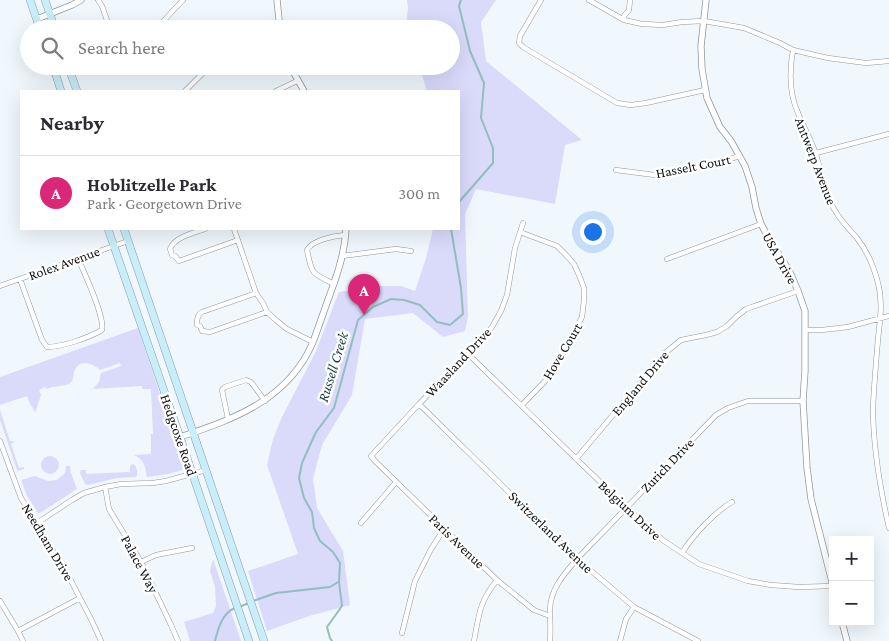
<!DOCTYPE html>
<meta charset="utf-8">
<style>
:root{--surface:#fff;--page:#f2f2f3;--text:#2b2b33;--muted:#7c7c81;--line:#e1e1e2;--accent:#db2777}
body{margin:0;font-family:"Crimson Pro",serif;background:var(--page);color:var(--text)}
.controls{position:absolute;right:15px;bottom:15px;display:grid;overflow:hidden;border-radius:0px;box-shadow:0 5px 20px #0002}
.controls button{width:45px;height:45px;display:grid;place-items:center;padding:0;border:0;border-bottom:1px solid var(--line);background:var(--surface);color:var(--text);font:25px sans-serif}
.you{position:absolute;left:592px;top:231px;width:18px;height:18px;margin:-12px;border:4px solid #fff;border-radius:50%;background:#1a73e8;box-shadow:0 0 0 8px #1a73e833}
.badge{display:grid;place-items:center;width:32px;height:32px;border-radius:50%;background:var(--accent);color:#fff;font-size:16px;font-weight:700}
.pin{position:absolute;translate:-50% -41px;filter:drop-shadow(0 1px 2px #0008)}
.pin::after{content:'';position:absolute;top:26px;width:18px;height:15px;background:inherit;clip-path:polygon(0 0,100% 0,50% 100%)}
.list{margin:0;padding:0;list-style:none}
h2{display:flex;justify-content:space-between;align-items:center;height:65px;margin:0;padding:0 20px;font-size:21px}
h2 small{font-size:16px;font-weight:400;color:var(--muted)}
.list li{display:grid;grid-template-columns:32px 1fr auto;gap:15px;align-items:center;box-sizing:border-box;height:75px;padding:0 20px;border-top:1px solid var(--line)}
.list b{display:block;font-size:19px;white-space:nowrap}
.list p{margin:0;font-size:16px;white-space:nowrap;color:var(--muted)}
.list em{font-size:16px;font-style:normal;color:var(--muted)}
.icon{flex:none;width:28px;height:28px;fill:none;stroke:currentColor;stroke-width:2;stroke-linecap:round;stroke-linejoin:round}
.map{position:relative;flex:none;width:889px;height:641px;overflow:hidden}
.search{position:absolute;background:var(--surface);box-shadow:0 5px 20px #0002;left:20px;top:20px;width:440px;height:55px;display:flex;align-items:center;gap:12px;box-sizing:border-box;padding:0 18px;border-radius:28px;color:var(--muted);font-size:19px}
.panel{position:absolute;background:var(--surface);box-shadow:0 5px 20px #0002;left:20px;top:90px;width:440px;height:140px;border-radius:0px}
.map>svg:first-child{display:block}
</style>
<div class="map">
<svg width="889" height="641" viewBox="0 0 889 641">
<rect width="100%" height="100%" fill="#f1f8fd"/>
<path fill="#dadafb" d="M407,0H496L481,22L486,61L582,140L565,145L555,204L476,189L465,214L468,317L465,331L443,337L413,313L365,319L352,395L322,445L313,479L317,508L343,551L350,605L309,616L267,631L248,571L298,554L267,465L273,439L282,417L316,351L339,292L378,286H401L415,291L426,258L433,229H459V91H427L419,66H451V29H406L408,8Z
M138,328L184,465L183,470L168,474L147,477C145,467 145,460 134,455L151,454V436L150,434H153L151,389H142V386L93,389L99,382L101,373L121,366L120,363L100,370C92,363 79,358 74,372C73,376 74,380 70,383C65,387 54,385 47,389L45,387L39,390L41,395L35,413L32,406H31L27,396L0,405V377Z
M0,410L10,441H15L11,444L19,468L24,467V469L18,471L17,470L0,420Z
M41 465a9 9 0 1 1 18 0a9 9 0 1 1-18 0Z
M132,464L135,465L137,470V476L135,477L117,478L88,485L85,484L80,473L81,470H86V474L129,472L130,473V466Z
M66,466H70L71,473L77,489L40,513H38L27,496L21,480L35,476L48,481L57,480L65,473Z
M213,559L241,641H190L184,622L213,613L216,606L215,587L210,571Z"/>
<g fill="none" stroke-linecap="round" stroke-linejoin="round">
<path stroke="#93bec0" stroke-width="2" d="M459,202L493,163V148L481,118L484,83L470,51L459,6L461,0
M253,601L276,593L330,587L338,582
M239,607L249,603
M215,641C218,629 222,613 235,608
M332,641L330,638L327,627L342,606L339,582L340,563L333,552L320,541L314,528L312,512L304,498L299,478L302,463L316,432L334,408L358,320L373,307L391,299L404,300L420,305L437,322L450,325L463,314L461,288L451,229"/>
<defs>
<path id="minor" d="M98,0L102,6L110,29
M541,0L520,36L519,43L523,47L612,100L617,103L631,105L646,103L705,90
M589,0L624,20L642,24L663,25L682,22L704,21L744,28L780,43L793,50L828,58L866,63L889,61
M624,20V16L629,10L630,0
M156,29L183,0
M793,50C789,72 789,93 798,113C803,127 812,140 816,155C822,173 824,193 834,209C840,220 849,229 857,238C867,251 874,267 878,283C883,302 880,320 878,339C876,362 874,385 873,408C873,448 880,488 889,528
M185,91L210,66
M276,91L297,81
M816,153L889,134
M616,170L655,175H663L712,164L740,156
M523,223L515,248L507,295L501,311L492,327L468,354L419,404L371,456L375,461L497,580L534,610L550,616
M205,229C194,233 174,237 170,249L172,255L175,256L179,261L238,240
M234,229L256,293L263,303L267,312L277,321L287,329L313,342
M520,232L557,246L566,255L574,264L579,275L584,288V300L582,317L561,357L548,378L522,405
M342,256L396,249L411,251
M667,259L761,224
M20,279L42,340L47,347C62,347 88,338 102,330C105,316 84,273 78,258
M334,284C311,273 312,274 307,250C312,240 334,236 345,235
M0,286L128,241
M256,293L202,312C197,315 197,320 197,325L200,326L202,331L210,332L267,312
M806,330H822L848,327L889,316
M468,354L626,507L664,541L699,564L748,581L771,585L799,587L833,586
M419,404L577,559L634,607L698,641
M228,419L222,390L225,387L246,380L251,382L265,401
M0,441L21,498L69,577L91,619L101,641
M576,459L665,353L681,340L706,335L717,332L727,326L736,317L746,309L798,291
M105,487L109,509L141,562L171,625L178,641
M37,523L72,500L84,493L105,487L121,484L153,483L166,481L206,470
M361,523L396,482
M682,553C693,535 715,512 732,502
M141,562L156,555L192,548
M0,601L18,631L23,641
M18,631L80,598
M402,633L415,581L430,551L440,535L446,530
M474,641C479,615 479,602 497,580
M550,641C551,630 550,620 550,610C550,589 565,573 577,559L716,415L728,408L748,401H803
M620,641L626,619L634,607"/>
<path id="tertiary" d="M277,0L280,29
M706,0L701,46L702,69L707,98L720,127L731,141L745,166L752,187L756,208L761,224L767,235L790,272L798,291L805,311V371L803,401L807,468L811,499L833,586
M37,19L72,5L81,0
M290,66L304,91
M180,437C235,419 289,399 313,342C320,323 326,305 333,286C340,267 345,249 346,229
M842,622L847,641"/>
<path id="secondary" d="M30,0L40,29
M45,0L55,29
M53,66L61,91
M68,66L77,91
M108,229L180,437L249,641
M124,229L264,641"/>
</defs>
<use href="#minor" stroke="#8e98a1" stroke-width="5.5"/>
<use href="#tertiary" stroke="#8e98a1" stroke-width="7"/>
<use href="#secondary" stroke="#8e98a1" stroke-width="8"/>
<use href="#minor" stroke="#fff" stroke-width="4.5"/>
<use href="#tertiary" stroke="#fff" stroke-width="5.5"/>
<use href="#secondary" stroke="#c8eef9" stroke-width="7"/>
</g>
<g text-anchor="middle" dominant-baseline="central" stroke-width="5" stroke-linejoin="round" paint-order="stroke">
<g font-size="14" fill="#0e1215" stroke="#fff">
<text transform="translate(816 161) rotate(69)">Antwerp Avenue</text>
<text transform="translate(693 166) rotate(-11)">Hasselt Court</text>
<text transform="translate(780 258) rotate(61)">USA Drive</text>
<text transform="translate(64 263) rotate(-20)">Rolex Avenue</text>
<text transform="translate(562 351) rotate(-59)">Hove Court</text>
<text transform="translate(458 362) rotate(-47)">Waasland Drive</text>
<text transform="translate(640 383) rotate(-50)">England Drive</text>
<text transform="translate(179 435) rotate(71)">Hedgcoxe Road</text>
<text transform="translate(667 465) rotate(-46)">Zurich Drive</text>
<text transform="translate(630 510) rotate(43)">Belgium Drive</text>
<text transform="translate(551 532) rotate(44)">Switzerland Avenue</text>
<text transform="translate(457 541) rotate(44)">Paris Avenue</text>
<text transform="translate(48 542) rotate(59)">Needham Drive</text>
<text transform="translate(140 564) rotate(62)">Palace Way</text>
</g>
<g font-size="15" font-style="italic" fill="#133c3f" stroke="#fff">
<text transform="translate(333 367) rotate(-73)">Russell Creek</text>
</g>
</g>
</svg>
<div class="controls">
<button>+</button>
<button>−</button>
</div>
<div class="you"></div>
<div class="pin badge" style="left:364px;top:315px">A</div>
<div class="search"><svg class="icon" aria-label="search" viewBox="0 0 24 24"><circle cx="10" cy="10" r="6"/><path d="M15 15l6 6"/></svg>Search here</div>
<section class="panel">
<h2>Nearby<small></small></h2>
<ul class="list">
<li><span class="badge">A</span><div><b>Hoblitzelle Park</b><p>Park · Georgetown Drive</p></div><em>300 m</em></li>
</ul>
</section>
</div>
